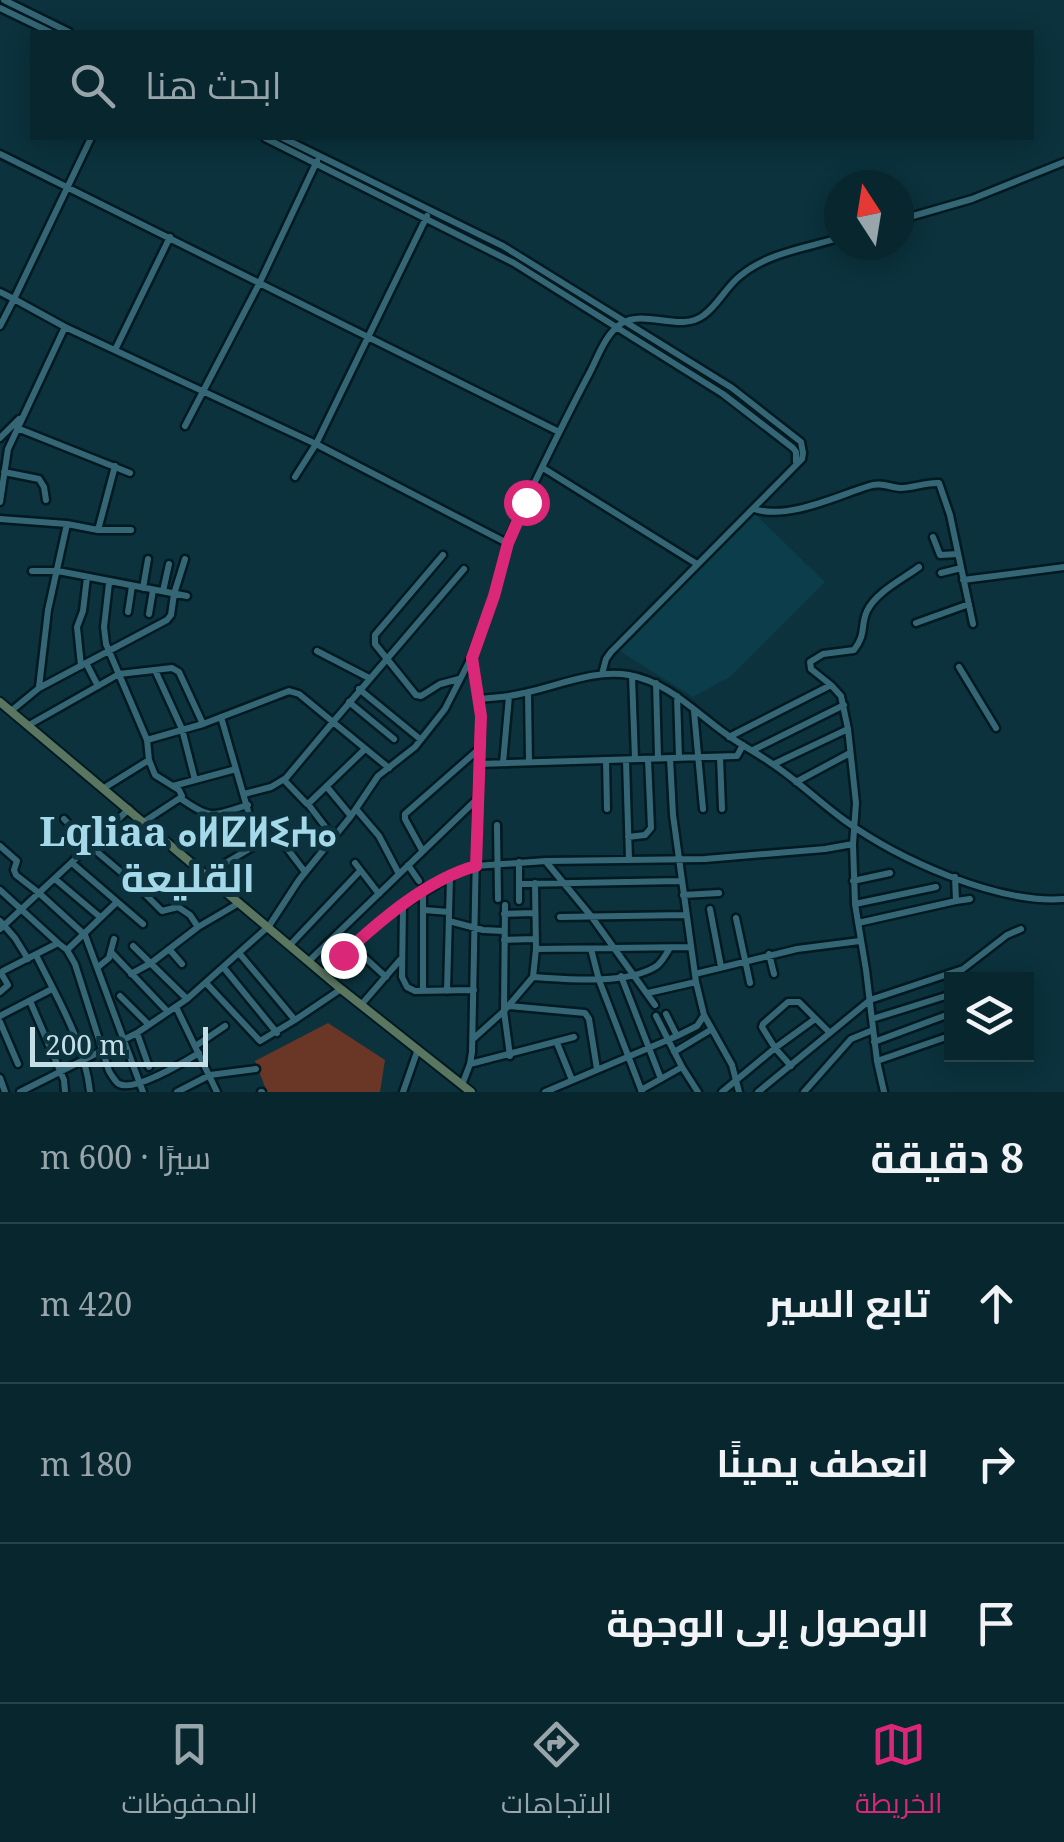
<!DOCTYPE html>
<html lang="ar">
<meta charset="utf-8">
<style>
:root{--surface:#08262e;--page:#112e36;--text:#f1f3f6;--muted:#98a5aa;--line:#29434a;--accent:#db2777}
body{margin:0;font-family:"Noto Serif",Cairo,"Noto Sans Tifinagh",serif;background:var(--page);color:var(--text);direction:rtl}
.controls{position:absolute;right:30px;bottom:30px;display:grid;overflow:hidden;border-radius:0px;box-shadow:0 5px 25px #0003}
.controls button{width:90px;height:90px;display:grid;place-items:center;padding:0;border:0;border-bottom:2px solid var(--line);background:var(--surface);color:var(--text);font:50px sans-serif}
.compass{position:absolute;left:824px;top:170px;width:90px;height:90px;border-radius:50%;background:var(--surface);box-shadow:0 5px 25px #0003;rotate:348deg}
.scale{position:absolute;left:30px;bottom:25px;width:178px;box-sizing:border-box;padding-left:10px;border:5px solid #c6dfe7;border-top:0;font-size:28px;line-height:35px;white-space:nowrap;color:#c6dfe7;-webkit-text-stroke:8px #0b323d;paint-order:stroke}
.stop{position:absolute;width:30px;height:30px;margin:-22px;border:8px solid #db2777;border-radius:50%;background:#fff}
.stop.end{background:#db2777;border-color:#fff;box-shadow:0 2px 10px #0008}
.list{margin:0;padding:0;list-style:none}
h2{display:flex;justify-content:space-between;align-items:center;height:130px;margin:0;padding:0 40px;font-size:42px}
h2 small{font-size:32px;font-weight:400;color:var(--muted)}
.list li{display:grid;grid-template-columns:65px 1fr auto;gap:30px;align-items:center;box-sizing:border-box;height:160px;padding:0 40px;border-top:2px solid var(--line)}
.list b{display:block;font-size:38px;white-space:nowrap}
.list em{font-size:32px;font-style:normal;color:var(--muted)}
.icon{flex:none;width:55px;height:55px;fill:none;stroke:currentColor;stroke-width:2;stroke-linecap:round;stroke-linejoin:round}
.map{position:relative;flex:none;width:1064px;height:1092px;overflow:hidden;direction:ltr}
.search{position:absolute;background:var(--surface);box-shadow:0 5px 25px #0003;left:30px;right:30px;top:30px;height:110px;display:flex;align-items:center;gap:25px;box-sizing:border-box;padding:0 35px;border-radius:0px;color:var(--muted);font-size:38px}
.sheet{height:610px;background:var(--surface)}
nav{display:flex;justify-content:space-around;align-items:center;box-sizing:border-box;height:140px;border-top:2px solid var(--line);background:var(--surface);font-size:28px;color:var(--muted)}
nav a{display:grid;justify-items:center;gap:5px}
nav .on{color:var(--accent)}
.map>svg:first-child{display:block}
</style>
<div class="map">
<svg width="1064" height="1092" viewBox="0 0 1064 1092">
<rect width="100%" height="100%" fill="#0b323d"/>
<path fill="#0c3d4a" d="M755,514L825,582L730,677L693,697L618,650Z"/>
<path fill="#6a3625" d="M328,1023L385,1060L380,1092H267L255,1061Z"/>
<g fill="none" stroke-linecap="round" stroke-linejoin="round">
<defs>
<path id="minor" d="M4,0L69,32
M0,8L50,32
M91,138L14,299L65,327L316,444L507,543
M265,138L514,263L723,394L793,448L796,452V462
M283,138L503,246L732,388L801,442L803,453L802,459L611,652L606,659L602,674
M0,154L559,432
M899,220L972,199L1064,162
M0,292L14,299L0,326
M115,350L170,237
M185,426L260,282L317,161
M17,428L130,473
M0,438L19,419
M543,468L697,564
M4,472L39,479L44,487L46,500
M295,477L316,444L427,216
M0,502L8,449L65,327
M754,509C789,520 836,496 869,486C880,482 889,487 900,488C914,488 926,482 939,483L950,515L973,624
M0,519L67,524L48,610L39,687
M67,524L98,530H131
M98,530L115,466
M933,537L940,555L958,554
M443,555L375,635V644L416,695L421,696L440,684L459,679
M32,571H58L187,596
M941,573L961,568
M963,580L1064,567
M109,583L104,627L106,644L147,740L149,760L155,775L179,790L182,796L180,798C211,820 212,816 248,805
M143,588L148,559
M163,591L169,564
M128,612L132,586
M149,614L153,590
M916,623L969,604
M317,651L369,678
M86,663L98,686
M81,666L77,627L83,611L87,577
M959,667L996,728
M155,670L182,729L195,780
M632,676L635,759
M656,683L658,758
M831,685L811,669L810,662L823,654L854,650C867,633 860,626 867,611C876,592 903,579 919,567
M359,689L420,739
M528,692L529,762
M677,696L679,758
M478,699C494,698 509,697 524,693C558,686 594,669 629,675C668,682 695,712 726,734C741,745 757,753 771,763C797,780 819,802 844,820C898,859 996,904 1064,899
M349,702L394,739
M11,711L39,688L167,620L171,615L174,594L185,559
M694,711L703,809
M29,725L119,674L172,668L179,672L203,724
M729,737L831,685L841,696L848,729L856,803L853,844L855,904L866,970L877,1061L884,1092
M147,740L203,724L289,691L299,694L333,722L464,569
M753,750L844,705
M720,757L722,809
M670,758L673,815L696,982L704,1015L732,1065L739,1092
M606,760L607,809
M626,760L629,860
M503,763L509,696
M479,764L737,756L743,745
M774,764L848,729
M284,780L307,804
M796,782L850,753
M173,786L236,769
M327,787L351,816
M104,788L149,760
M244,794L271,787L286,778L333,722L389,768
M356,809L379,836L399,874
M64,819L90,846L135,884L162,911L178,907L190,915L198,927
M145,821L180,798
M497,825L498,899
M333,837L308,804L365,749
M628,837L645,835L651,828L648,759
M0,846L17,861L14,870L16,875L39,893L85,935L143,1092
M286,847L305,872
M422,850L405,819V814L479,749
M519,862V901
M72,863L143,924
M355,863L379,894
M547,863L591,916L655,1005
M408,865L419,881
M207,874L251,848L257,842L221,717
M955,877L956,901L970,899
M55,879L100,917
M853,881L890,873
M535,883L536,949
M520,884L681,881
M0,890L58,943
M423,893V991
M683,895L719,893
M855,904L936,887
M505,905L504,1011L510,1056
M710,909L721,967
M424,910L449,912
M504,914L534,913
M560,917L686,915
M736,918L750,983
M0,921L15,938L28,959
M449,921L483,930L504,931
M858,923L956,901
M0,929L129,809
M504,940L535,939
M290,945L360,871
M133,946L187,999
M352,946L386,977
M169,949L182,964
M591,949L599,980L642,1092
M67,950L117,902
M112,953L168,1012
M769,954L774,974
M36,955C57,998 85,1044 90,1092
M309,961L476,800
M98,967L109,958L114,939
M224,968L277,1033
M324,973L385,917L402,905
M131,974L151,963L198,927L239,903
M695,974L797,949L860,941
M621,976L661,1079
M533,977C567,979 625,985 655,967C662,963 665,955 670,948
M206,983L260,1041L295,1020L239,953
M474,990L415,991L407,987L402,977L403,905L456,873L476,866L546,861L705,859L825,849L853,844
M447,991L450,877
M0,992L8,985L1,973L3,971L58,943L67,950L75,964L109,1071C110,1073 117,1084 119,1084C135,1092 184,1062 199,1053
M648,993L696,982
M120,996L149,1025
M30,1001L64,1080L65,1092
M361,1005L400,960
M509,1006L585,1013L589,1019L597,1069
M176,1007L217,1092
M666,1014L677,1036
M0,1016L52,989
M656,1016L682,1067L698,1092
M872,1019L952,994
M295,1020L341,989
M0,1022L18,1064
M137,1033L149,1067
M473,1039L504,1011L533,977L536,949L690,947
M874,1042L952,1013
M557,1043L572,1080
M197,1045L225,1026
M674,1052L712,1029
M877,1061L952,1035
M470,1064L574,1037
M791,1066L775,1048L762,1027L763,1024L788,1002H799L830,1033
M0,1078L5,1092
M462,1085L470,1064L472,1052L477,799L481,736V716L472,659
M641,1090L682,1067
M20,1092L137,1033L187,999L269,926L299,880L351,816L378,776L415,747L445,709L471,658L494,596L507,543L518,517C541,469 564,421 589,374C598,357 605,334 622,323C646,309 681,333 704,315C718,305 726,287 740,276C767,253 806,248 839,238
M177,1092L210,1075L256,1069
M261,1092H262
M403,1092L418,1049
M545,1092L677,1036L697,1026L703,1017
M722,1092L775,1048L815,1019
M758,1092L870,1000L963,969L1007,935L1021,929
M804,1092L851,1039L873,1030"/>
<path id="secondary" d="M0,702L341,989L471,1092"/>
</defs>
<use href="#minor" stroke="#011920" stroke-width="11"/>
<use href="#secondary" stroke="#011920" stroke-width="12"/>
<use href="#minor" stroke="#356675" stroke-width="6"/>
<use href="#secondary" stroke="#5a7660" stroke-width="8"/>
</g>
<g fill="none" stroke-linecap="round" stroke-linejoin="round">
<path stroke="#db2777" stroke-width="12" d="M343,955C379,921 428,879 476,866L481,716L472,658L494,596L508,543L526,502"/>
</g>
<g text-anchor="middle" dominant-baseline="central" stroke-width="10" stroke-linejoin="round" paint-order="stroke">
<g font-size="40" font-weight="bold" fill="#a5d8e9" stroke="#0b323d">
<text x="188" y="830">Lqliaa ⴰⵍⵇⵍⵉⵄⴰ<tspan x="188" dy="46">القليعة</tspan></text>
</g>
</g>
</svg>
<div class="controls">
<button><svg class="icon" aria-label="layers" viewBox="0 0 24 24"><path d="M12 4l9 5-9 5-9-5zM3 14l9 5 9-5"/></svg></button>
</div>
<svg class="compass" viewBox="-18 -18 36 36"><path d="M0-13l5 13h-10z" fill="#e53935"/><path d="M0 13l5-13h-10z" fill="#98a5aa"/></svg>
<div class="scale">200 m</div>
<div class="stop" style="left:526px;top:502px"></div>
<div class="stop end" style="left:343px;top:955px"></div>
<div class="search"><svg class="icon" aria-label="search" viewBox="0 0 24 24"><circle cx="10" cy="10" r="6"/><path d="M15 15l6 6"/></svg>ابحث هنا</div>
</div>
<section class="sheet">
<h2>8 دقيقة<small>سيرًا · 600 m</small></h2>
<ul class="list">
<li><svg class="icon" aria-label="ahead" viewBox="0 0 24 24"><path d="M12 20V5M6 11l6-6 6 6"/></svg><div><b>تابع السير</b></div><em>420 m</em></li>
<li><svg class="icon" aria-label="right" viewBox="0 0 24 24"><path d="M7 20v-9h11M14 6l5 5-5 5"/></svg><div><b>انعطف يمينًا</b></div><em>180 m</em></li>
<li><svg class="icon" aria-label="arrive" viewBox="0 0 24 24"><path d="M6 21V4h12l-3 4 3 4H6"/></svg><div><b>الوصول إلى الوجهة</b></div></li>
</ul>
</section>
<nav>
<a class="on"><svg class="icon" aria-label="map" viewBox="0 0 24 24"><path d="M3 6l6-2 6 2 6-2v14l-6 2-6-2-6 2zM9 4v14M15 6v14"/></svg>الخريطة</a>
<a><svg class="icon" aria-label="directions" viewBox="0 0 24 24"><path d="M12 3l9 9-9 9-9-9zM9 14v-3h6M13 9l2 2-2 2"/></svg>الاتجاهات</a>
<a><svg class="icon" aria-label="saved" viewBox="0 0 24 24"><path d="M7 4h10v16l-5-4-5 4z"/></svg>المحفوظات</a>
</nav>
